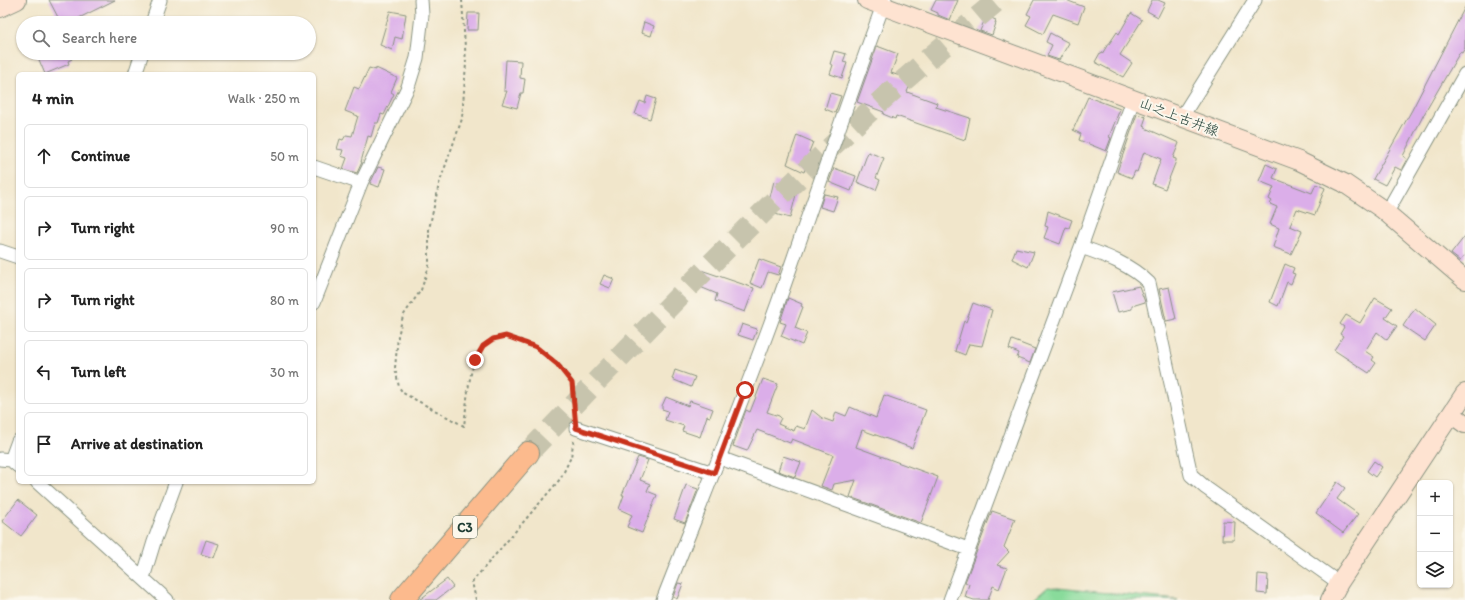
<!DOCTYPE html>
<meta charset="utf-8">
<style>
:root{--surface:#fff;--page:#f6f6f6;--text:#222;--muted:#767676;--line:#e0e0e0}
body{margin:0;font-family:Itim,"Klee One",sans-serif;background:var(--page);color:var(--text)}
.controls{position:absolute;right:12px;bottom:12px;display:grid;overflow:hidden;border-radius:6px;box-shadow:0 1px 3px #0004}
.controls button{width:36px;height:36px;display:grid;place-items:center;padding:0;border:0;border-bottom:1px solid var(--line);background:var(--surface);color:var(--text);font:20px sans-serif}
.stop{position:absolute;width:12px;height:12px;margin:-9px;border:3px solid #c8321e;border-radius:50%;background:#fff}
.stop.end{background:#c8321e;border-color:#fff;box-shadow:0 1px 4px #0008}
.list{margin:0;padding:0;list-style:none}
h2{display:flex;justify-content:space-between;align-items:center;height:52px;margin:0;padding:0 16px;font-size:17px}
h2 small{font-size:13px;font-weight:400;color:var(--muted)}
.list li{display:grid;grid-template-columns:26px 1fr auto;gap:12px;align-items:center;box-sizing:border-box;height:64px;margin:0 8px 8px;padding:0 8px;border:1px solid var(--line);border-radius:6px}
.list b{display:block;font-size:15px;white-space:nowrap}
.list em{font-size:13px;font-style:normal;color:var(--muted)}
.icon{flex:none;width:22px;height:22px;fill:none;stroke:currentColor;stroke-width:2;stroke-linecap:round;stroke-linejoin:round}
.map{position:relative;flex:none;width:1465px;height:600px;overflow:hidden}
.search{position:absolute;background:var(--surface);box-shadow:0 1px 3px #0004;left:16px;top:16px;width:300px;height:44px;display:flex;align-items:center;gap:10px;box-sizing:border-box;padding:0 14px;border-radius:22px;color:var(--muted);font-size:15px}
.panel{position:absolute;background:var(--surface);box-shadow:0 1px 3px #0004;left:16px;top:72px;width:300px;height:412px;border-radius:6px}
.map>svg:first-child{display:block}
</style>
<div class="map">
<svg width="1465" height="600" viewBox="0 0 1465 600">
<rect width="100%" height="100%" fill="#fbf7ec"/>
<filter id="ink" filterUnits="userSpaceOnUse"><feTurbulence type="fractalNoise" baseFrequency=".025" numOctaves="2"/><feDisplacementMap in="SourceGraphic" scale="8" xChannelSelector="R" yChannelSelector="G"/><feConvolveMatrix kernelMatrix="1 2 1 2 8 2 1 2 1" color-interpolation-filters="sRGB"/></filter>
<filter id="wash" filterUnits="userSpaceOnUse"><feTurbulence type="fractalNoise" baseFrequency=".012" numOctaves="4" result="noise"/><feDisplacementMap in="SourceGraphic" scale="16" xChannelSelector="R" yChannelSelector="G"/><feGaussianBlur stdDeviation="0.9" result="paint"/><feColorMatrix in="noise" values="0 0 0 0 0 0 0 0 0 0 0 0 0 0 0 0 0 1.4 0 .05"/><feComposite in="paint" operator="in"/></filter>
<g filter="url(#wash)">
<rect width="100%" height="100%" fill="#f1e6cb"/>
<path fill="#89db9b" stroke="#548c68" d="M1048,587L1178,600H1033Z"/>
<g id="blocks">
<path fill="#dbaee9" d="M49,0H115L79,18L81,23H61Z
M936,0H958L950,20L938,15V13L931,10Z
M1034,0H1066L1084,7L1078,23L1053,14L1043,34L1026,25L1031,16L1027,14Z
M1152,0H1158L1165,3L1158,17L1147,11Z
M1465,7V48L1462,53L1460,52L1423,116L1403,156L1407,159L1401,170L1395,167L1385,185L1373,179L1412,110Z
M390,11L406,14L402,39L395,37L392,50L380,45Z
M468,13H479L478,30H467Z
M1131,13L1142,20L1120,55L1132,63L1123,77L1095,62L1100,53L1102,54L1108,44H1109L1117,32L1119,34Z
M986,16L996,20L995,23H996L992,35L980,31Z
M644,22L654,26L651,36L641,33Z
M1050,33L1069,43L1059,60L1047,56L1052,45L1046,42Z
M877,46L898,54L891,73L912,80L907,92L937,103L936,107L970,118L965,140L896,116L895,119L883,114L884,112L857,102Z
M834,51L846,54L843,62L847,63L842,78L830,74L833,65L830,64Z
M42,53H69L72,59L68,61L69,64L45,74L37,55Z
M506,60L521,61L520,78L525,79L523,93H521L517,108L502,104L507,91H504Z
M369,68L376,70V68L397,78L391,92L394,94L384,115L381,114L378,123H375L371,137L368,136L361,162H362L357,173L343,169L347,158L341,156L343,150L337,149L340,139L343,140L346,135L352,136L358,116L345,111L354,87L359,89Z
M830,93L841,96L835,113L825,109Z
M647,96L656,99L650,119L635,114L640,101L645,103Z
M1088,97L1120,109L1109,137L1111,138L1106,151L1079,140L1081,134L1073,130Z
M1137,114L1146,117L1143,126L1146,127L1145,128L1179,143L1173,158L1176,159V161L1165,189L1152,184L1161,159L1144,152L1137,172L1135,171L1132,178L1117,172Z
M797,135L813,142L809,152L811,153L804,172L787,164Z
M868,152L884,158L876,178L880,180L876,190L857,182Z
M1266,164L1277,169L1273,178L1312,193L1316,184L1325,188L1315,215L1297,209L1290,226L1302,231L1291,254L1273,247L1279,228L1270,224L1277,207L1270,204L1272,201L1269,199L1274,187L1259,181Z
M378,167L385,169L379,187L370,184Z
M834,168L856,176L851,191L829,182Z
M774,181L798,187L790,218L771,213L773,207L768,205Z
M824,194L838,197L833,211L820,207Z
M1048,211L1072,220L1069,228L1066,227L1060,244L1044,238L1048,227L1045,226Z
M1465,236V255L1460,261L1451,254Z
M1016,248L1034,252L1028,267L1012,259Z
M759,259L781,267L778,275L768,272L762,288L750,283Z
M1285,264L1294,268L1292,273L1295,274L1291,284L1287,282L1278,306L1270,302Z
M698,269L754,288L745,312L715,301L717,294L693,284Z
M604,275L614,279L610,288L600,284Z
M1139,286L1145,302L1132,306V309L1118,312L1112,292Z
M1169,287L1176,319L1166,321L1159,289Z
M788,298L802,304L801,306L803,307L795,328L807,333L802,345L781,336L786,324L780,322Z
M1375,298L1392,308L1385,318L1397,326L1387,340L1377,332L1365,351L1374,357L1372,360L1376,363L1369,373L1334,350L1343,336L1340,334L1344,327L1340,324L1346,315L1360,323Z
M973,303L992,310L982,346L969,344L965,355L955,351L964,321L966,322Z
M1415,308L1436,325L1425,341L1403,326Z
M742,324L757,329L753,340L738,335Z
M1012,340L1035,349L1030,363L1017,358L1019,353L1009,349Z
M675,370L695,377L691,387L672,379Z
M763,379L778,384L767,412L779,416L781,418L778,424L794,431L796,426L805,429L812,410L822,418L833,422L836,412L846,416L850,407L876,418L884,395L926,410L912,448L862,430L856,447L938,477L921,523L850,497L856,480L834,484L832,490L821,486L833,455L792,439L790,443L757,430L747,451L733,446L746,410L750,412Z
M666,397L688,406L690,401L713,409L710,417L707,416L700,437L682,431L684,426L665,420L668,411L662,409V406Z
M783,456L801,462L795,477L778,471Z
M638,457L648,460L640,480L650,484L647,491L657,495L642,533L627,527L632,515L619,509L624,495H622Z
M1374,461L1382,467L1375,477L1367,471Z
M1337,482L1345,488L1337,499L1358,514L1343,533L1316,513Z
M686,485L698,489L685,523L674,519Z
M18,500L37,515L21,536L2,521Z
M992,511L1015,519L1004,547L1009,552L997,565L1007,568L999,589L993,586L988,600H974L965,597L969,584L965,582Z
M1223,521L1235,522L1234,540H1222Z
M206,540L219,544L214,558L201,554Z
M1258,574L1268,575L1267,594L1257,593Z
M447,579L453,587L436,600H419Z
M678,583L683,584L677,599L673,597Z"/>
</g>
</g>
<g filter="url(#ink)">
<use href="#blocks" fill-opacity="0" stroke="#889280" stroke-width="1"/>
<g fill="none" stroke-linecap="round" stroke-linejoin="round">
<path stroke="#c7c4ad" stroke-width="22" stroke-dasharray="22 11" stroke-linecap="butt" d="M528,453C649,326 772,198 903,81C934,54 966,27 998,0"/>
<defs>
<path id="street" d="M152,23L160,0
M135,74L142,53
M1181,118L1255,0
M314,167L361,183
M1387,212L1465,74
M1081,247C1105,255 1131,265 1149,283L1191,475L1206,488L1339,583
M0,251L18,257
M314,302L361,183L408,87L417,58L422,15L421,0
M576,428L713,473
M720,458L968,549
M0,459L11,460L18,466
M11,460L18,441
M37,482L167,600
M143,578L154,542L176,482
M663,600C702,500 743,401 779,300C814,200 848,100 885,0
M950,600L1081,247L1133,100"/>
<path id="secondary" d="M867,0L1299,161L1344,183L1382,209L1465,280
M0,8L17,0
M1451,414L1465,424
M1330,600L1339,583L1465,393"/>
<path id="highway" d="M402,600L528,453"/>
</defs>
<use href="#street" stroke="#889280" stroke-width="15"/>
<use href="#secondary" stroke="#889280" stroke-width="20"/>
<use href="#highway" stroke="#889280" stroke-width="24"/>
<path stroke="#889280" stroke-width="2" stroke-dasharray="3 3" stroke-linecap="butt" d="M462,0L466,63L462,119L439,184L429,229V266L421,290L403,316L398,336L395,368L399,387L403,393L464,426C467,404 468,363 483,346C488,341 499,335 507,336C528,340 564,362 572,383C576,392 574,406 575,416
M476,600L472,582L561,478L571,457L574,438"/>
<use href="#street" stroke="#fff" stroke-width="13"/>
<use href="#secondary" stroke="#fee3d1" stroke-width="18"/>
<use href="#highway" stroke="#fcba8d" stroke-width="22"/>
</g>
</g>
<g fill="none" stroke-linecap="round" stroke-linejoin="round" filter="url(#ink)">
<path stroke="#c8321e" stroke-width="5" d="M475,360L483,346L493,339L506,336L536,347L557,364L572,383L576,428L714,473L745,390"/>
</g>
<g text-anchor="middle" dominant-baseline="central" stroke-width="4" stroke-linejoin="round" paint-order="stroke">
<rect fill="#fbf7ec" stroke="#61756b" stroke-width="1" x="453" y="516" width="24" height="22" rx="3"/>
<g font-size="13" font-weight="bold" fill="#1f3d34">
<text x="465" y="527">C3</text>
</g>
<g font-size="14" fill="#1f3d34" stroke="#fbf7ec">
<text transform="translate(1179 117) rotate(21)">山之上古井線</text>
</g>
</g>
</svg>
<div class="controls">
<button>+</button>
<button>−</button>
<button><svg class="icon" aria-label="layers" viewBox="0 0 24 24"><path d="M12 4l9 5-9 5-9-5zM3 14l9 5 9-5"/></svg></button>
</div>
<div class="stop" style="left:745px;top:390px"></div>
<div class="stop end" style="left:475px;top:360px"></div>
<div class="search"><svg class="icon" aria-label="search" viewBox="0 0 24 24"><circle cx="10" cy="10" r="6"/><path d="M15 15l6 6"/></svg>Search here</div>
<section class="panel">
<h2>4 min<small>Walk · 250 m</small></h2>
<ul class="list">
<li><svg class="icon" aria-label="ahead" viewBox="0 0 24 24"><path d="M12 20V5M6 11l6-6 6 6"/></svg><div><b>Continue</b></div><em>50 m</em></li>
<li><svg class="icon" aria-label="right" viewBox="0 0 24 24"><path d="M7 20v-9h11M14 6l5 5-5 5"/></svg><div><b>Turn right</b></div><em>90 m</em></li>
<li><svg class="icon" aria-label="right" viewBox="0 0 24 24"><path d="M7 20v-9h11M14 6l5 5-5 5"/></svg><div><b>Turn right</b></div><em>80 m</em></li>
<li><svg class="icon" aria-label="left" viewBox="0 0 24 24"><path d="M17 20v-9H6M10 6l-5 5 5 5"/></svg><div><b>Turn left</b></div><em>30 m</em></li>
<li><svg class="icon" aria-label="arrive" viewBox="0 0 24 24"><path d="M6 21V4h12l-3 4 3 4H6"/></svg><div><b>Arrive at destination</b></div></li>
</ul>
</section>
</div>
